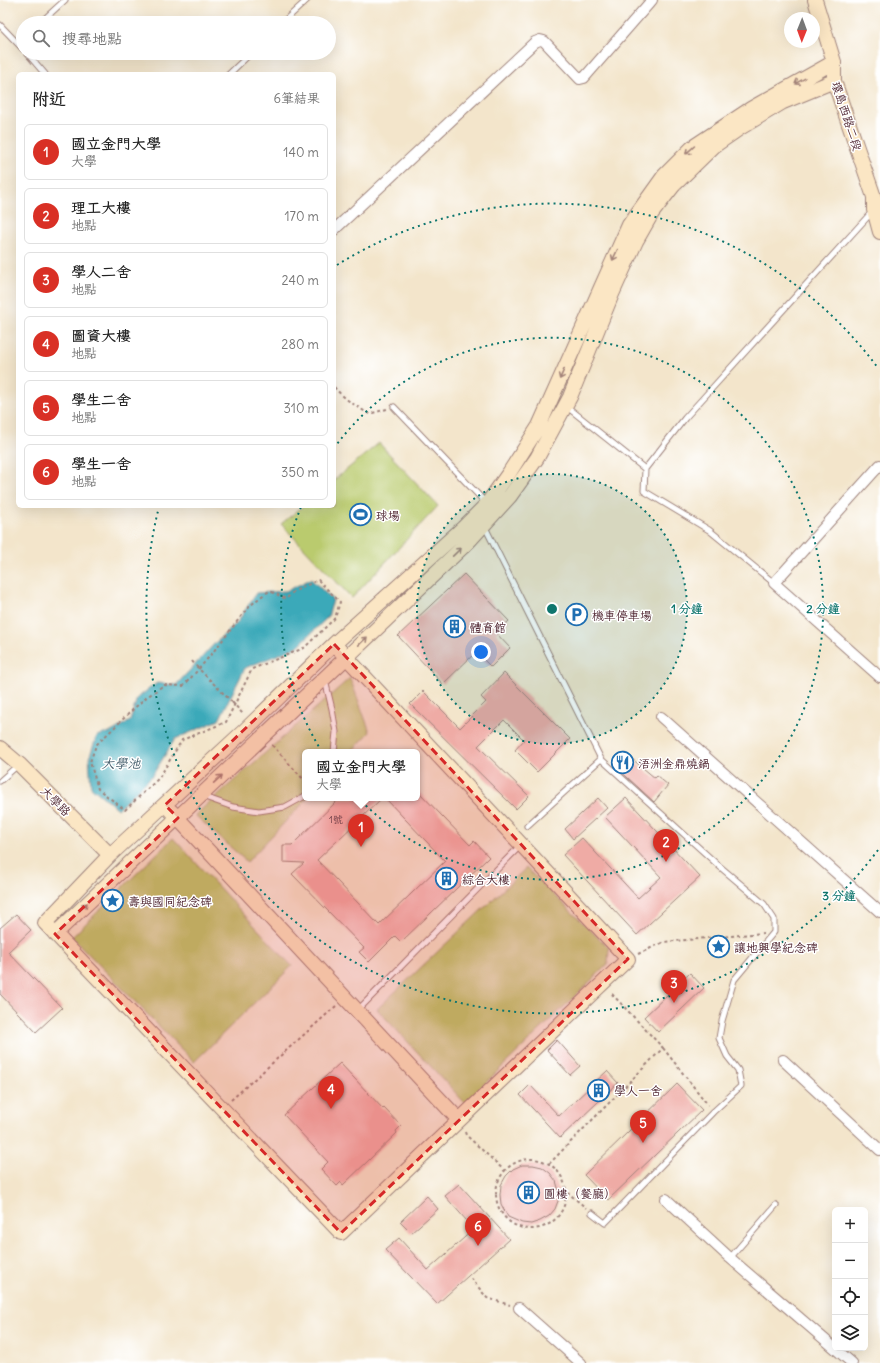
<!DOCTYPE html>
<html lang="zh-TW">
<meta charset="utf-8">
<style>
:root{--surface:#fff;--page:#f2f2f2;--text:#222;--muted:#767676;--line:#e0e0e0;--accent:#d93025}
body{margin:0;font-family:Delius,"LXGW WenKai TC",sans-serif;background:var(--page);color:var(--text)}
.controls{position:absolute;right:12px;bottom:12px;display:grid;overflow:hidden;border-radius:6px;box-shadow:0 4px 16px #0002}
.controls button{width:36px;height:36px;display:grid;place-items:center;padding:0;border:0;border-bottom:1px solid var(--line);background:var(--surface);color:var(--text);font:20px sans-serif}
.compass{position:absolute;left:784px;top:12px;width:36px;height:36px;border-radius:50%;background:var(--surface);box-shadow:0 4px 16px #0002;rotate:181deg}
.you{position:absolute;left:481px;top:652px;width:14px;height:14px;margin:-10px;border:3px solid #fff;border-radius:50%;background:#1a73e8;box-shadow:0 0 0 6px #1a73e833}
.badge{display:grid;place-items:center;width:26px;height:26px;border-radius:50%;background:var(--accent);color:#fff;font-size:13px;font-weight:700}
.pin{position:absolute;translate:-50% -33px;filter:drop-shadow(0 1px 2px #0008)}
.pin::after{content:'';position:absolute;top:21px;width:14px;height:12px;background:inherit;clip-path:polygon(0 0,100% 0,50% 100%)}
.popup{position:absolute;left:302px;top:749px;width:118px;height:52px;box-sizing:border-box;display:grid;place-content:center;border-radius:6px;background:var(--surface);filter:drop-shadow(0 1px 3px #0005);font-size:13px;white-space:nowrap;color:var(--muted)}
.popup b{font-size:15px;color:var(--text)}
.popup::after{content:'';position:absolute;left:50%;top:100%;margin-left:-8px;border:8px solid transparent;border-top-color:var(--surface)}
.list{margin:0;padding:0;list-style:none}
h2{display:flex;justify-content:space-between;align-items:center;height:52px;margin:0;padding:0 16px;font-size:17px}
h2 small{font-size:13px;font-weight:400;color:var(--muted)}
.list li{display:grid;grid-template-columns:26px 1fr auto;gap:12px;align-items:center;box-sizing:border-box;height:56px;margin:0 8px 8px;padding:0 8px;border:1px solid var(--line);border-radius:6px}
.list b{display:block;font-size:15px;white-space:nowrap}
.list p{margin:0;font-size:13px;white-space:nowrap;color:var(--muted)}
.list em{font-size:13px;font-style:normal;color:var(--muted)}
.icon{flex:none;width:22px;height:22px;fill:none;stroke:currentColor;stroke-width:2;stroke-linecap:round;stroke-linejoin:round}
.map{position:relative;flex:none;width:880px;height:1363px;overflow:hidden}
.search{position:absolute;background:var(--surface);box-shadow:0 4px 16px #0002;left:16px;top:16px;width:320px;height:44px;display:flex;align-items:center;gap:10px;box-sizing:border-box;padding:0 14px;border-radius:22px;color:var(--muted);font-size:15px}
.panel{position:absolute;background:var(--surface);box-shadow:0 4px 16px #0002;left:16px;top:72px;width:320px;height:436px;border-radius:6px}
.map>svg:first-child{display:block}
</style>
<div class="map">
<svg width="880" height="1363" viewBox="0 0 880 1363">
<rect width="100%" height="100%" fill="#fff"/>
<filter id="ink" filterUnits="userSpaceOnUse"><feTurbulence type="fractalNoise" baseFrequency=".025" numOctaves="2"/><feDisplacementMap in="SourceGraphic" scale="8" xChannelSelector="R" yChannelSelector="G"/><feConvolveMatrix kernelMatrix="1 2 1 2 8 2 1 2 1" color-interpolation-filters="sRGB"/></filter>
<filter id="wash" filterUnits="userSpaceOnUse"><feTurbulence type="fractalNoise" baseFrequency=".012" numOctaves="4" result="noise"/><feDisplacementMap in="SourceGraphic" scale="16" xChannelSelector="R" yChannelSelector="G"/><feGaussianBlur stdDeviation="0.9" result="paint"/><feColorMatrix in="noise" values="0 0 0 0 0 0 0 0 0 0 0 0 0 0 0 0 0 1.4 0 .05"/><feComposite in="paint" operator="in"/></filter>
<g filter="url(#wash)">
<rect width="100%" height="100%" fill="#f3e5cb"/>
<path fill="#bacb6e" stroke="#82754c" d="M379,443L438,506L352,598L281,524L303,506H334V480Z
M350,678L370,732L351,752H305V798H308L247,862L195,815Z
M173,838L292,966L194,1062L72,937Z
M526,868L609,948L608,964L465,1103L377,1009Z"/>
<path fill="#3ba9b9" stroke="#426472" d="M311,579L333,600L328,617L297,647L245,668L219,720L175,739L152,776L118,809L91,787L89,758L97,736L111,732L130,721L137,698L157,683L176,685L216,642L237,623L256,593L286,591Z"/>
<g id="blocks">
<path fill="#efaba5" d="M464,574L509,621L496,633L510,648L491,667L476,652L443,684L398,636Z
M504,673L570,739L537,772L515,750L524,740L504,720L478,746L529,796L516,809L410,704L423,691L460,728L486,702L481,697Z
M625,753L655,778L657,776L668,785L654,802L614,765Z
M417,790L470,845L474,841L489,857L401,942L395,936L369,962L359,952L364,948L292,874L304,863L283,862V845H292L340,798H382L317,860L379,925L445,861L385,798H417Z
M598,798L607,808L573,839L565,829Z
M626,798L700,877L637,935L563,855L582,838L638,898L661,877L605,817Z
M16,914L31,930L8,952L62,1008L36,1032L0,994V928Z
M690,973L704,988L658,1032L644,1017Z
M557,1040L580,1066L570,1075L547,1050Z
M340,1063L383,1109L384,1108L401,1126L396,1131L397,1133L343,1185L341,1182L337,1186L321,1169L328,1162L284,1115Z
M607,1071L618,1083L560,1138L520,1095L530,1085L559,1116Z
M677,1084L702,1110L608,1200L584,1175Z
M522,1165H533L542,1167L550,1173L556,1181L559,1191L558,1201L555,1209L549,1216L540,1221L531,1224L522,1223L508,1217L501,1204L500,1195L501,1185L506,1176L513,1169Z
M459,1184L509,1239L437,1304L385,1250L399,1238L428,1270L474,1229L445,1196Z
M427,1196L438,1209L411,1233L400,1222Z"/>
</g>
</g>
<g filter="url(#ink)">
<use href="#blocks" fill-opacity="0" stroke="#9e827b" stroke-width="1"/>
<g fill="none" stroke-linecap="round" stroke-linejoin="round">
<defs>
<path id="lane" d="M40,23L65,0
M282,23L307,0
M0,25L23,49
M27,53L45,74
M229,74L251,53
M566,406L645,469L644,491L709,530L774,583
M394,407L486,503
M645,469L685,418L872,212
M484,525L601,759L527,826
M325,680L332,709L336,732L334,752
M0,781L18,765
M202,796L233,807L259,811L285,807L305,796
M358,1010L521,845
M592,1213L605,1223L713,1112L741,1086L738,1070L727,1056L719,1038L722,1021L734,980L774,932V919L764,904L718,865L601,759
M730,1258L776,1205"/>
<path id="street" d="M334,230L535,42L540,40L544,41L580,79L584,78L652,0
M880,465L774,583L880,677
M661,717L880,912
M783,1060L880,1150
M666,1199L730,1258L852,1363
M519,1308L581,1363"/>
<path id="secondary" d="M815,0L834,62V81L874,197V210L880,232
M334,644L628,959L341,1233L45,923L110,855L244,731L334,644L463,528L487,504L509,473L539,426L629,225L664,176L693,147L752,108L834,62
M0,748L19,764L110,855
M171,811L459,1120
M55,934L468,542L510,496L537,458L570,397L612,294L636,241L652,213L673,186L714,146L740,128L783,102L834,81"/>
</defs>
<use href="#lane" stroke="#9e827b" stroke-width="7"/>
<use href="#street" stroke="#9e827b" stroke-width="12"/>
<use href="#secondary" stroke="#9e827b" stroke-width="16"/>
<path stroke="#9e827b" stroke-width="2" stroke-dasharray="3 3" stroke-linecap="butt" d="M334,387C344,399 356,406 369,414L387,409
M318,580L340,602L335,618L304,648L252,669L226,722L182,740L159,778L125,810L98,789L90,762L96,745L144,699L164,685L183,686C197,672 209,657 221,642C236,624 249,602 270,591L286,599L293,592Z
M192,661L196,666
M232,702L243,714
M272,745L305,781
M638,954L664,942L763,933
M663,1048L708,1105
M231,1100L337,1005
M465,1132L466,1135L505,1171
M496 1194a35 35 0 1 1 70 0a35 35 0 1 1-70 0Z
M549,1164L663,1048L611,993
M567,1192L586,1208
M471,1278L487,1298L510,1305"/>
<use href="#lane" stroke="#fff" stroke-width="5"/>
<use href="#street" stroke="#fff" stroke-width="10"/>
<use href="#secondary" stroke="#fbe6c4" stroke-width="14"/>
<path stroke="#9e827b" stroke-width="2" stroke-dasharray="3 3" stroke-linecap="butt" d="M196,666L232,702"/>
</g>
<defs><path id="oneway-shaft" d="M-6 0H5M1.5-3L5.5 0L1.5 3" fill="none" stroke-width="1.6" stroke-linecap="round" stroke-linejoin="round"/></defs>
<g stroke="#a28278">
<use href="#oneway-shaft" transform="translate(800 81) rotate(151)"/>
<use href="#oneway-shaft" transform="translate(690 150) rotate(138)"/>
<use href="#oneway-shaft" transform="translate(615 255) rotate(115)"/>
<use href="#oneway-shaft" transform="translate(562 374) rotate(114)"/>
<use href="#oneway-shaft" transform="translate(457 552) rotate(-44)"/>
<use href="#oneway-shaft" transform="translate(363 641) rotate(-44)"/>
<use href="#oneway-shaft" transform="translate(218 779) rotate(-43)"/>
<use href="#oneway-shaft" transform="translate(83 907) rotate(-44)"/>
</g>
</g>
<path fill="#d62828" fill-opacity="0.2" stroke="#d62828" stroke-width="3" stroke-dasharray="8 5" stroke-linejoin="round" d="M334,644L628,959L341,1233L55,934L178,818L165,805Z"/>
<circle cx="552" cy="609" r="135" fill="#0f766e" fill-opacity=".12"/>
<g fill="none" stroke="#0f766e" stroke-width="2" stroke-dasharray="2 4">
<circle cx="552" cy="609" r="135"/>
<path d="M334 448A271 271 0 1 1 301 507"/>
<path d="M878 850A406 406 0 0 1 159 507M337 265A406 406 0 0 1 878 368"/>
</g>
<defs>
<symbol id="stadium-ring" viewBox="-11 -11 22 22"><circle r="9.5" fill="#fff" stroke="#1f6fb2" stroke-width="1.5"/><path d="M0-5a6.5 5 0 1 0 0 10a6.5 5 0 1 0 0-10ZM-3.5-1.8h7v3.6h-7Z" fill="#1f6fb2"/></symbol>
<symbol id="parking-ring" viewBox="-11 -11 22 22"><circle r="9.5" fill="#fff" stroke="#1f6fb2" stroke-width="1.5"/><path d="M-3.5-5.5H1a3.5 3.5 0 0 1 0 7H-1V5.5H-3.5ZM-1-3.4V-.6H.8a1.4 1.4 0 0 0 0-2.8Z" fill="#1f6fb2"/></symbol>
<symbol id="building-ring" viewBox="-11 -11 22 22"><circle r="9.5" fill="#fff" stroke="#1f6fb2" stroke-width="1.5"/><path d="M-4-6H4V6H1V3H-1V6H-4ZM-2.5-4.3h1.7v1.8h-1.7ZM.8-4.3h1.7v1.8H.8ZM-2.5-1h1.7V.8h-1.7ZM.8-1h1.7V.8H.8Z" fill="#1f6fb2"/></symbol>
<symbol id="restaurant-ring" viewBox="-11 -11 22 22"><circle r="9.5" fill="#fff" stroke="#1f6fb2" stroke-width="1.5"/><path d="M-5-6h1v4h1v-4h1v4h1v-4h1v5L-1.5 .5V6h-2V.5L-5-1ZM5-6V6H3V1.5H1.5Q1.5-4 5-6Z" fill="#1f6fb2"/></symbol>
<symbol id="sight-ring" viewBox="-11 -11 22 22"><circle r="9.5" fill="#fff" stroke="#1f6fb2" stroke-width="1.5"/><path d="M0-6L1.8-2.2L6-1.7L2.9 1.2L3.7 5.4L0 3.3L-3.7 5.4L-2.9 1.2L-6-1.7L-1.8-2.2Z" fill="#1f6fb2"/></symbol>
</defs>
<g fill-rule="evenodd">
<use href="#stadium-ring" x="348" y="502" width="25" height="25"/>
<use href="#parking-ring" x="564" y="602" width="25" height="25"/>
<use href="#building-ring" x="442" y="614" width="25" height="25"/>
<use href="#restaurant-ring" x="610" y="750" width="25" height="25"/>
<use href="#building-ring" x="434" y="866" width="25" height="25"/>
<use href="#sight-ring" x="100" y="888" width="25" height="25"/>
<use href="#sight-ring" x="706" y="934" width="25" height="25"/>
<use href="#building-ring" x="586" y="1078" width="25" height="25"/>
<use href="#building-ring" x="516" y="1180" width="25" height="25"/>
</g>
<g text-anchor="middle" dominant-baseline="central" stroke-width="3" stroke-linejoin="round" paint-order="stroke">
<g font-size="10" fill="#73424a">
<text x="336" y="819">1號</text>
</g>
<g font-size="12" fill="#4a1f2b" stroke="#fff">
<text transform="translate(847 116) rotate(72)">環島西路二段</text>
<text transform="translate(56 801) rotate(45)">大學路</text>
</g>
<g font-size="12" fill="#4a1f2b" stroke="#fff" text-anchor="start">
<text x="376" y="515">球場</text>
<text x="592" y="615">機車停車場</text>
<text x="470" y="627">體育館</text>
<text x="638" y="763">浯洲金鼎燒鍋</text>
<text x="462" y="879">綜合大樓</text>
<text x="128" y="901">壽與國同紀念碑</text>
<text x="734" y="947">讓地興學紀念碑</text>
<text x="614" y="1090">學人一舍</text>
<text x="544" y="1193">圓樓（餐廳）</text>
</g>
<g font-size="13" font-style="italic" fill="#435d6b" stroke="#fff">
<text x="121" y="763">大學池</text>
</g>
</g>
<circle cx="552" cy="609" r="6" fill="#0f766e" stroke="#fff" stroke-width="2"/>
<g font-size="12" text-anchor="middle" font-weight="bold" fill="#0f766e" stroke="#fff" stroke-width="3" stroke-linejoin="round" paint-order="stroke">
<text x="687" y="613">1 分鐘</text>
<text x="823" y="613">2 分鐘</text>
<text x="839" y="900">3 分鐘</text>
</g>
</svg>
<div class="controls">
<button>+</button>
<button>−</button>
<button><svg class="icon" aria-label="locate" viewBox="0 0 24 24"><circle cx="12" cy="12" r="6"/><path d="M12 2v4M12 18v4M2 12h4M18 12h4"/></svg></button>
<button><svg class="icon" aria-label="layers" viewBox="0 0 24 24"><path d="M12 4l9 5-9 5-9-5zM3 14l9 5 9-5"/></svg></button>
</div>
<svg class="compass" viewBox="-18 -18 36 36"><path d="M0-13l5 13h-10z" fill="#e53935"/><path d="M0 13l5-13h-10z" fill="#767676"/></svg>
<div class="you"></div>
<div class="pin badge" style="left:361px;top:847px">1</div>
<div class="popup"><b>國立金門大學</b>大學</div>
<div class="pin badge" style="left:666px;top:862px">2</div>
<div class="pin badge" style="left:674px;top:1003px">3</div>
<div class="pin badge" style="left:331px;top:1109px">4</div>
<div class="pin badge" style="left:643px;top:1143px">5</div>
<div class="pin badge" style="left:478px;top:1246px">6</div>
<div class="search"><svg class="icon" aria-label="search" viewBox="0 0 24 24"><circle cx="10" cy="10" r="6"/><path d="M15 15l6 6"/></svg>搜尋地點</div>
<section class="panel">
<h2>附近<small>6筆結果</small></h2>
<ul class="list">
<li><span class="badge">1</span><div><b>國立金門大學</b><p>大學</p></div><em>140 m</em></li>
<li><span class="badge">2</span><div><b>理工大樓</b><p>地點</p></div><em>170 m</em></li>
<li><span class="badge">3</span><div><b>學人二舍</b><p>地點</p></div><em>240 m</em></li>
<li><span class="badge">4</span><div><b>圖資大樓</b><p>地點</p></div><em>280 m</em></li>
<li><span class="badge">5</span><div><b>學生二舍</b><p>地點</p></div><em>310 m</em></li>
<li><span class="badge">6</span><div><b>學生一舍</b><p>地點</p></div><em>350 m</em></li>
</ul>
</section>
</div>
